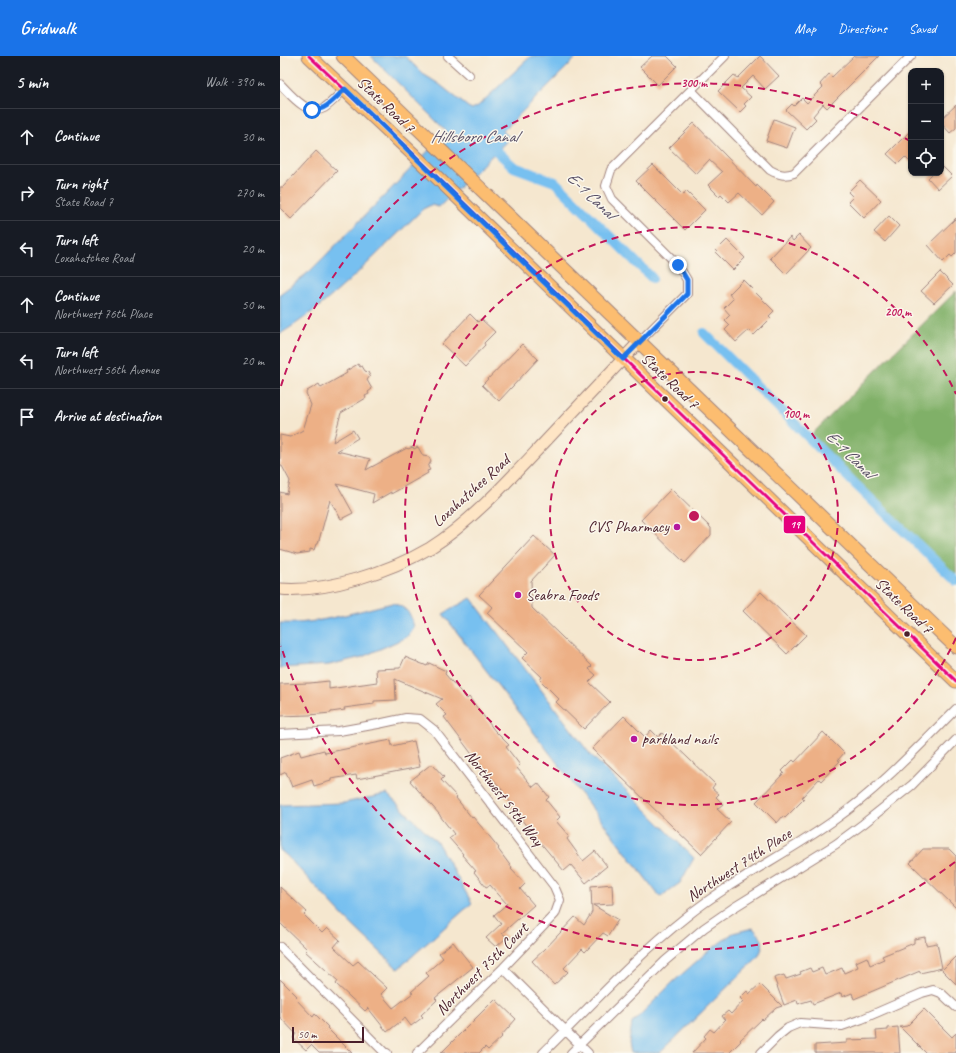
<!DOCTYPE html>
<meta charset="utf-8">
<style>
:root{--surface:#171b24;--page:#242831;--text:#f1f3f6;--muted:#9ea1a6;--line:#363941;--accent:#1a73e8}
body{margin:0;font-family:Caveat,sans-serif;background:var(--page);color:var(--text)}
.controls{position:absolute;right:12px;top:12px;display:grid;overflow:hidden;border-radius:8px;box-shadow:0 1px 3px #0004}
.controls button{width:36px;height:36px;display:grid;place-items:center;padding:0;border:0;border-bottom:1px solid var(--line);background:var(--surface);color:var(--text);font:20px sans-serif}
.scale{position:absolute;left:12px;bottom:10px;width:72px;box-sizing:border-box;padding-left:4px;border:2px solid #4a1f2b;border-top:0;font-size:11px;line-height:14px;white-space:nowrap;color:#4a1f2b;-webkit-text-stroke:3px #fbf7ec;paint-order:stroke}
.stop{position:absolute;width:12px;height:12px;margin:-9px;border:3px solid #1a73e8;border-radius:50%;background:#fff}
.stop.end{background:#1a73e8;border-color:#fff;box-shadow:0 1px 4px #0008}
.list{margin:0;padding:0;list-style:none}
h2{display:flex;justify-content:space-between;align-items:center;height:52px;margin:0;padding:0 16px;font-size:17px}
h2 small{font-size:13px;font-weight:400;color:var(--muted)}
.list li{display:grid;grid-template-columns:26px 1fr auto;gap:12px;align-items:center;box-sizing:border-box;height:56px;padding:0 16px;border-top:1px solid var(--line)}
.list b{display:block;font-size:15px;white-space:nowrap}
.list p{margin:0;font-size:13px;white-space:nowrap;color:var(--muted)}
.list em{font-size:13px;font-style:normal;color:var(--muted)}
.icon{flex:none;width:22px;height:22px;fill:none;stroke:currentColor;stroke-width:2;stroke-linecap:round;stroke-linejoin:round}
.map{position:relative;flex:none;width:676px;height:997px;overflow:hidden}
header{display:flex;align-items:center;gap:24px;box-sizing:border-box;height:56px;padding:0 20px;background:var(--accent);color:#fff}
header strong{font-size:19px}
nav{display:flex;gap:22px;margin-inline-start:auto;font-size:14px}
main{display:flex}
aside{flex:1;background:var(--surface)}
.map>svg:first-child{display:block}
</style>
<header>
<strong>Gridwalk</strong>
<nav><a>Map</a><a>Directions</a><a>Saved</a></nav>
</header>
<main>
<aside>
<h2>5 min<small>Walk · 390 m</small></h2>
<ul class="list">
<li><svg class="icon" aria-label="ahead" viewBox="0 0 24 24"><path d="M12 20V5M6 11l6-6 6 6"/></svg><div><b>Continue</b></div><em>30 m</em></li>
<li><svg class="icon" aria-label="right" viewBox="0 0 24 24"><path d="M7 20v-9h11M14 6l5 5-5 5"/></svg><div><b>Turn right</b><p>State Road 7</p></div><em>270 m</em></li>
<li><svg class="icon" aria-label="left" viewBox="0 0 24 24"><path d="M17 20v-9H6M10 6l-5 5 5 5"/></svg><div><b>Turn left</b><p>Loxahatchee Road</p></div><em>20 m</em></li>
<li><svg class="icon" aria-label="ahead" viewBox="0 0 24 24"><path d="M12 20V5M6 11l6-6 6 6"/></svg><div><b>Continue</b><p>Northwest 76th Place</p></div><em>50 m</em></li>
<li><svg class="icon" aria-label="left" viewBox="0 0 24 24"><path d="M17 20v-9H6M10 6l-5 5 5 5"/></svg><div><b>Turn left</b><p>Northwest 56th Avenue</p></div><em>20 m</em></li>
<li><svg class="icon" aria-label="arrive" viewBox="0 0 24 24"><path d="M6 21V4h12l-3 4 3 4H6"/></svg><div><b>Arrive at destination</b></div></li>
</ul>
</aside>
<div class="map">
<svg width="676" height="997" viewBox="0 0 676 997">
<rect width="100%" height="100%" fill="#fbf7ec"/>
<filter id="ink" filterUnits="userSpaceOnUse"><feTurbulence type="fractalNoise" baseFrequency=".025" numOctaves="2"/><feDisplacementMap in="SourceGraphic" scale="8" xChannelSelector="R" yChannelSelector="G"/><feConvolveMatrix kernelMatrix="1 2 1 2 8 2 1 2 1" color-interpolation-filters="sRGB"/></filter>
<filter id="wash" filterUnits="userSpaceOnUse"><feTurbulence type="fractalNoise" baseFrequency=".012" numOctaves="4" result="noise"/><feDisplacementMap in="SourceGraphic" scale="16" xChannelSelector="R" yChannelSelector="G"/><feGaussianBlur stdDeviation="0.9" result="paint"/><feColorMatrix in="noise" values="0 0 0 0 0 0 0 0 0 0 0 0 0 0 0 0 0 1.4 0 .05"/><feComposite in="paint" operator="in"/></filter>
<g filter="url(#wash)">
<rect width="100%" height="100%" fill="#f5e7cf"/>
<path fill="#80b068" stroke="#65684a" d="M676,235V525L527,383Z"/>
<path fill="#77c0f0" stroke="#60708e" d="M91,0H125L143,18L159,28L188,51L192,53L198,50L251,0H298L223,75L230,82L159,151L151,149L143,153C97,197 54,245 0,278V238L29,216L46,199L167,76Z
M191,542L310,698L414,802L400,827L380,841L163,558Z
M113,547C128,553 130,556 134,571L127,581L82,601L49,609L0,612V567C39,569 76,555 113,547Z
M107,738L157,786L192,847L118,913L65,862L7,800L0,794V749L64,747Z
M473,872C483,884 486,886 478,901L380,997H351L349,987L352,967L392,927L426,897L453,877Z"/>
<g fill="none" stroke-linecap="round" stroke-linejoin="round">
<path stroke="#77c0f0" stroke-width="10" d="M208,87L234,111L275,126L372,222
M424,277L573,426L676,525"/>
</g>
<g id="blocks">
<path fill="#edb086" d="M372,0H387L397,10L378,29L360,11Z
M480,0L499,20L485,33L473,20L461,32L471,41L464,48L466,50L460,56L438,35L454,19L458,22Z
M574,0H599L547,52L543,48L533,60L536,63L526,73L506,54L512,48L514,50L522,42L527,47L543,31L540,28L549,18L552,21Z
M676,49V72L670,77L661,67V63Z
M494,63L515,71L507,92L486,85Z
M414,67L476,131L477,129L494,146L482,159L459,137L449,146L441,138L439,140L428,129L442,116L429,104L416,118L389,92Z
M631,74V107L625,101L618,108L607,98Z
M36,95L57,115L11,163L0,152V131H3Z
M373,109L403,139L406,135L425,154L405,174L356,125Z
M661,109L672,120L658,133L648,122L653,117H661Z
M580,124L601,144L584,162L568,146L573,141L568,136Z
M609,160L619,170L605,186L594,176Z
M676,162V197L672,201L670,199L663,206L648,189Z
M519,179L531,192L506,218L490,202L510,181L513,185Z
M447,184L465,202L453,214L435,196Z
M660,216L673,229L654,247L641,235Z
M463,224L494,255L489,260L491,262L474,279L469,274L456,286L445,274L450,269L445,264L450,259L444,252L453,243L449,238Z
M190,258L198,266L201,263L215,276L204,287L205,289L185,310L162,288Z
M242,288L258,303L219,345L202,329Z
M78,308L80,311L82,310L85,315L88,316L90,320L87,324L92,333L88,336L89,338L85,340L86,342L61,357L53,386L73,374L78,382L57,395L90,403L86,414L127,392L128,393L133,391L134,393L138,391L143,400L149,401L151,405L148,411L150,414L147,415L148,417L111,438V436L92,447L94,438L57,428L73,457L61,463L50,444L38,488H36L34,494L30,493V496L17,498L0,493V436L7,438L10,425L2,410H0V379L10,381L23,374L31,349L26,337L27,335L39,328L41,332L67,317L66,315Z
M391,433L431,472V479L405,507L361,464Z
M254,480L275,499L251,525L252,552L312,610L309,613L316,619L309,626L330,646L304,673L276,646L279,643L260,624L262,621L242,602L248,596L207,557L212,551L199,539Z
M481,536L526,579L507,598L463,555Z
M125,601L147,610L149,607L166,615L165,618L187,643L189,641L215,675L229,689L226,691L240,709L237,712L253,731L258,727L269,741L266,744L280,761L276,765L289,780L287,783L303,805L315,795L327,810L306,827L291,809L284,815L230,750L232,748L222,736L223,735L191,697L164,661L167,659L156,648L162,643L115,623L116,644L94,645V648L64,652L65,654L51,656V657L29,659L0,660V628L30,627L49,625V633L97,626L96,613L120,612Z
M344,660L365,681L371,674L378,681L382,677L435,728L432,732L439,738L436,741L443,748L437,753L451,766L421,798L312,693Z
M543,676L564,697L558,704L560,705L541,725L539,723L522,741L524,743L505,762L503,760L497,767L476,746L504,717L502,715L513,704L515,706Z
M111,684L112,690L134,685L140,711L77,723L76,719L51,723V725L34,730L32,724L12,731L6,716L0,719V702L19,695L21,700L44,694L45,697Z
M150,709H153L164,721L161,724L177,741L176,742L192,762L193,761L205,775L219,792L218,793L232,812L231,813L245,828L240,833L254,849L222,877L227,881L216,891L206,882L221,868L214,859L227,848L210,829L206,831L194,816L196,815L182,799L183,798L169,782L174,778L160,760V759L130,725Z
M643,793H669L676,800V852L630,807Z
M332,828L333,848L313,849L338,864L328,880L323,877L305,896L302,893L284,912L288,916L274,929L252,905L265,893L295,861L304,869L312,856L311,830Z
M0,831L27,856L24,859L42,877L47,872L60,884L54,891L73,909L78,905L107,932L101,938L113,952L133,937L131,936L149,920L146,917L163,902L159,897L173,886L193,911L155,942L157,944L141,959L143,961L131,970L125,962L107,976L88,952L85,955L56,928L58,925L25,895L27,893L0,867Z
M645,881L646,889L657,887L662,912L640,917V915L574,943L572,937L562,941L561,937L533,948L531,944L518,948L517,944L504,949L494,922L504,919L506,923L521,918L520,916L530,912L532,916L542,912L545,919L562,912L564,917L578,911L576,906L587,901L590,909L604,903L602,900L634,887V883Z
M676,900V928L662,914Z
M0,923L17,940L15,942L33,961L35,958L48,971L47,972L72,997H39L31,989L26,994L13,982L16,978L0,961Z
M480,928L502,950L496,952L483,964L482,963L460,984L461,985L449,997H412L426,982L424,980L430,973L434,976L445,964L442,960L448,955L451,958L463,945L460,942L467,935L469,938Z
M215,943L236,963L221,980L222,981L208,994L205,991L199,997H161Z
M644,953L672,981L676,977V997H646L620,971L627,970Z
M618,971L620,997H535V989L567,987V984L597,983L596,975L608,974V972Z"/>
</g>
</g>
<g filter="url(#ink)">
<use href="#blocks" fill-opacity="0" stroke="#a0837d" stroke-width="1"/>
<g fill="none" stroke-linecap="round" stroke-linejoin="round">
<defs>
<path id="street" d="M168,0L189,19
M0,28C10,38 28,61 44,52C52,47 58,39 65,33
M411,34L490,114C499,119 505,120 514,117L631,0
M359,286L407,238V224L398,209L332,143L326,130L331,114L445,0
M0,678L59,675L98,668L126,662L140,663L154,674L274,830L280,844L275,858L223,912L137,997
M0,891L104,996L107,997
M223,912L308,997
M263,997C310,951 354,902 406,861C452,824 505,799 553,765C599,733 637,692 676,653
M291,997L385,905L424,872L453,852L556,788L583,768L632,729L676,684
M481,997L498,980L508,972L520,967L562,970L582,963L642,937L653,934L661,937L676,951"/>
<path id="secondary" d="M0,533C46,537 111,515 150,492C190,467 229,424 262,389C294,355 327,320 359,286"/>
<path id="primary" d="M29,0L134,99L676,625
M63,0L676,591"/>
</defs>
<use href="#street" stroke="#a0837d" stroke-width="10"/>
<use href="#secondary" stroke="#a0837d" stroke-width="13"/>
<use href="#primary" stroke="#a0837d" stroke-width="15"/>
<use href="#street" stroke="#fff" stroke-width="8"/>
<use href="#secondary" stroke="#fee5c5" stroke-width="11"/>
<use href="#primary" stroke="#fcbd6f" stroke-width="13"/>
<defs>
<path id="bus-1" d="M29,0L134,99L676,625"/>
</defs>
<use href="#bus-1" stroke="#fbf7ec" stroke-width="6"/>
<use href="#bus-1" stroke="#e5007d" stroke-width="3"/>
</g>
</g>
<g fill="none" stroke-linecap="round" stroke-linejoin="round" filter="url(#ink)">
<path stroke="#1a73e8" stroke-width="5" d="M32,54C46,55 55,42 65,33L343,303L407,238V224L398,209"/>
</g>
<g fill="none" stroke="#c2185b" stroke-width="2" stroke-dasharray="7 5">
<circle cx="414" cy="460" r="144"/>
<path d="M676 582A289 289 0 1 1 676 338"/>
<path d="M675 806A433 433 0 0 1 1 590M1 330A433 433 0 0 1 630 85"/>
</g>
<g fill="#4a1f2b" stroke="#fbf7ec" stroke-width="1.5">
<circle cx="385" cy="343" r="3.5"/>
<circle cx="627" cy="578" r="3.5"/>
</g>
<g fill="#b5179e" stroke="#fbf7ec" stroke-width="1.5">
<circle cx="397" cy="471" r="4"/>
<circle cx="238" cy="539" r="4"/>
<circle cx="354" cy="683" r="4"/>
</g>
<g text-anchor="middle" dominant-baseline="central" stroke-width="3" stroke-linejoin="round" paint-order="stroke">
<g font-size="16" fill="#4a1f2b" stroke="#fbf7ec">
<text transform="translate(106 49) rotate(44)">State Road 7</text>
<text transform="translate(390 325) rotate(44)">State Road 7</text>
<text transform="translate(191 435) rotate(-42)">Loxahatchee Road</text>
<text transform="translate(624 550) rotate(44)">State Road 7</text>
<text transform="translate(224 742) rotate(52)">Northwest 59th Way</text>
<text transform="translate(459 809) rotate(-33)">Northwest 74th Place</text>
<text transform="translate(202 913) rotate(-45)">Northwest 75th Court</text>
</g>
<g font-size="16" fill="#4a1f2b" stroke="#fbf7ec" text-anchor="start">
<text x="389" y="471" text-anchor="end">CVS Pharmacy</text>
<text x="246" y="539">Seabra Foods</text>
<text x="362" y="683">parkland nails</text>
</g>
<g font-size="17" font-style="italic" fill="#584f66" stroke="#fbf7ec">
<text x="194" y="80">Hillsboro Canal</text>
<text transform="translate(311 139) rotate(44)">E-1 Canal</text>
<text transform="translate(570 398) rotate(45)">E-1 Canal</text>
</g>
</g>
<circle cx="414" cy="460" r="6" fill="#c2185b" stroke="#fbf7ec" stroke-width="2"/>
<g font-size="12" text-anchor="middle" font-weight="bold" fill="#c2185b" stroke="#fbf7ec" stroke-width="3" stroke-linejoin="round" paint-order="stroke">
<text x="414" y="31">300 m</text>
<text x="618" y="260">200 m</text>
<text x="516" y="362">100 m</text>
</g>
<rect stroke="#fbf7ec" stroke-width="1.5" x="503" y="459" width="23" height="19" rx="4" fill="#e5007d"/>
<g font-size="11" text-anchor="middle" font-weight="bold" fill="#fff">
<text x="515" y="472">19</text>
</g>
</svg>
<div class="controls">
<button>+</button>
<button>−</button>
<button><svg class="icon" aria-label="locate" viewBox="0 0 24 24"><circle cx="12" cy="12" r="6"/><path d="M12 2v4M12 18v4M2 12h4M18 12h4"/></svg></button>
</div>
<div class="scale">50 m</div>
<div class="stop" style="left:32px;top:54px"></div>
<div class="stop end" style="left:398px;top:209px"></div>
</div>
</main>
